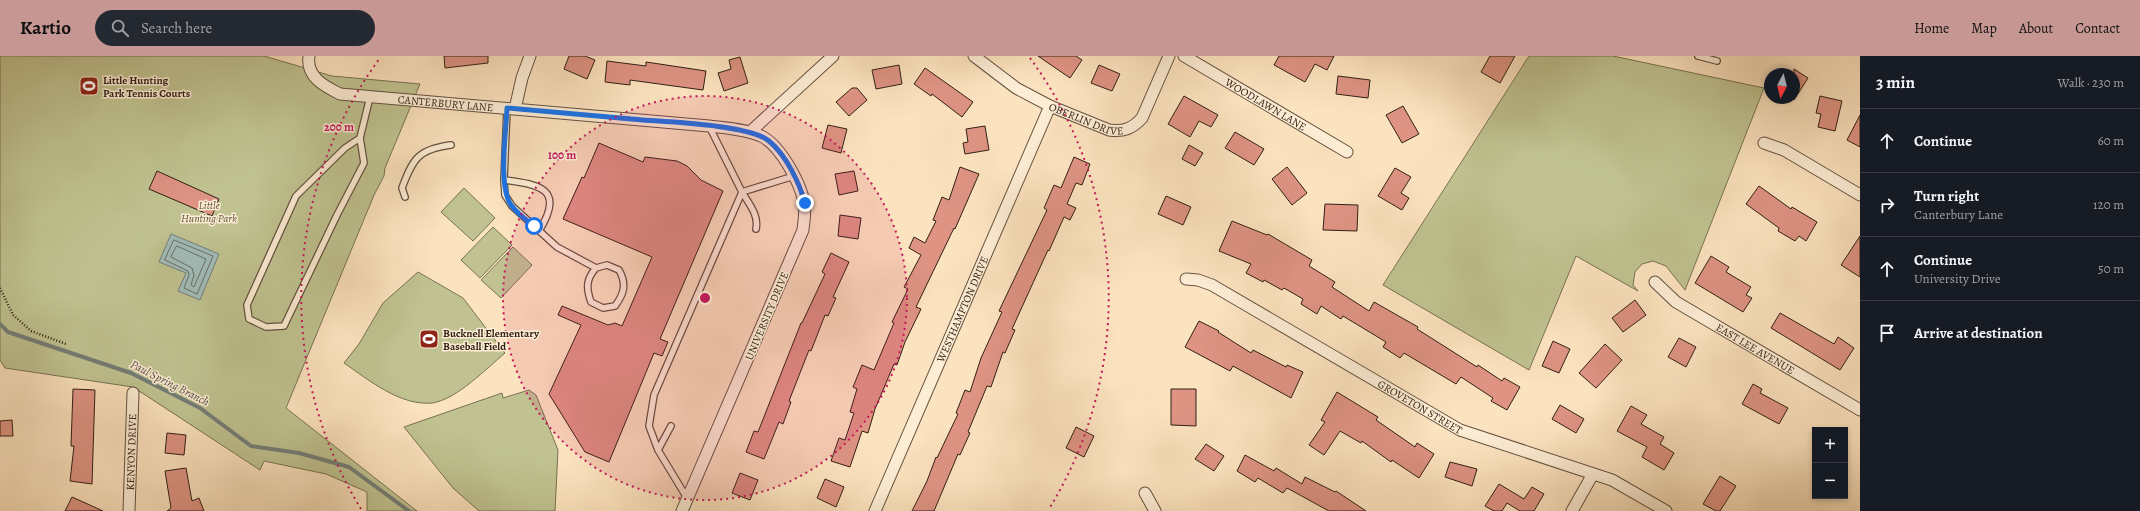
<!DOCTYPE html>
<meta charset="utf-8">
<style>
:root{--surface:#171b24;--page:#242831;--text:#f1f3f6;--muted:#9ea1a6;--line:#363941;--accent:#c59692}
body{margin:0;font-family:Alegreya,serif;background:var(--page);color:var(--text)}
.controls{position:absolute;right:12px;bottom:12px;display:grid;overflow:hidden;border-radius:0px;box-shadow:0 2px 6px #0003}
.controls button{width:36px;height:36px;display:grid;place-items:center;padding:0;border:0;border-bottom:1px solid var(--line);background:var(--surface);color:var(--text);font:20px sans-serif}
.compass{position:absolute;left:1764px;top:12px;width:36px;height:36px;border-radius:50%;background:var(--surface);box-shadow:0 2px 6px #0003;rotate:187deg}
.stop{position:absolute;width:12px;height:12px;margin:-9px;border:3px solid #1a73e8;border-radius:50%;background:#fff}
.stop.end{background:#1a73e8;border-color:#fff;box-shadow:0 1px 4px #0008}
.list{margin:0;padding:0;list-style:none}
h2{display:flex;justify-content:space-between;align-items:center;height:52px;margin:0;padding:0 16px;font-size:17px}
h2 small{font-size:13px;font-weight:400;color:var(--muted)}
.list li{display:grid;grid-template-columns:26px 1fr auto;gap:12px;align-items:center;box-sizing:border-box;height:64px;padding:0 16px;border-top:1px solid var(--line)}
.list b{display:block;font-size:15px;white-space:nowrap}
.list p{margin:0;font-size:13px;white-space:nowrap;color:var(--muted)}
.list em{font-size:13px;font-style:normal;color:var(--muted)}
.icon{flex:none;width:22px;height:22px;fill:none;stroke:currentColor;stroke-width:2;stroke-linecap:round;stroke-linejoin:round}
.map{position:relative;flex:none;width:1860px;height:455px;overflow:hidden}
header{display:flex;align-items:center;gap:24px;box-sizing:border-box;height:56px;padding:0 20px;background:var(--accent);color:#111}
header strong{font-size:19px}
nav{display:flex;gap:22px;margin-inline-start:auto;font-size:14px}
.search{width:280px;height:36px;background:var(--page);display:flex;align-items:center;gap:10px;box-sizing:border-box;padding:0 14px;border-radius:22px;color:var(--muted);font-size:15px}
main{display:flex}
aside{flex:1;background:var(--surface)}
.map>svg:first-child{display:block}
</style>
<header>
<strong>Kartio</strong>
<div class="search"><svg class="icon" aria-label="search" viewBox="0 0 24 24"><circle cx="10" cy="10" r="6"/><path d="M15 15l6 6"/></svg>Search here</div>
<nav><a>Home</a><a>Map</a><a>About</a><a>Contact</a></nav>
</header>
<main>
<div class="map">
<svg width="1860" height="455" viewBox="0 0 1860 455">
<rect width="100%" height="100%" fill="#fce3bf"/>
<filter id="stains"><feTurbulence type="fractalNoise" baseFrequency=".005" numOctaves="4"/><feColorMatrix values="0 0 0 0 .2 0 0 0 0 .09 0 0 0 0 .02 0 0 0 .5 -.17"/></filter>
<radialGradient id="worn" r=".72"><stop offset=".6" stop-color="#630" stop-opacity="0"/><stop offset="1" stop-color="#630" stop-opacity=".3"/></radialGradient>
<path fill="#c0c391" stroke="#787252" d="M0,0H264L332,20L420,28L385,112L384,120L374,139L286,352L417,455H367V436L326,418L264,405L260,414L133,331L5,312L0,304Z
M1529,0H1613L1764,32L1685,234L1666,210L1653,205L1642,208L1635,216L1633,229L1638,235L1576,200L1529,314L1383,229Z
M464,132L495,162L473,185L441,156Z
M493,171L512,189L480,222L461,204Z
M513,191L532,209L501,242L481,224Z
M418,216L463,242L505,297C487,312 456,344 432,347C400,350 369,324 344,307L359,288L383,247Z
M529,334L536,339L558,394L555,455H479L453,432L404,371L502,337L503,342Z"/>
<path fill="#a1bdba" stroke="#747e78" d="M171,178L219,198L200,244L178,235L186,217L159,206Z"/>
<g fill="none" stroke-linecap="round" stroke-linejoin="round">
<path stroke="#696e67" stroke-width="1" d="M174,184L213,200L197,238L184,232L189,219L188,215L165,204Z
M177,190L206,203L194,231L191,229L194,219L192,212L171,201Z"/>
<path stroke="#747e78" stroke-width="4" d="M0,268L8,276L131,317L200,352L251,390L299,397L349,411L409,455"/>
</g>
<path fill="#de9383" stroke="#312014" d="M444,0H488V7L445,12Z
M569,0H585L595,4L587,23L564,13Z
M1038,0H1076L1082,4L1070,22Z
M1279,0H1334L1327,14L1315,8L1305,26L1274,9Z
M1490,0H1515L1500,27L1481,16Z
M740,1L748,27L724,35L718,17L731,13L729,4Z
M607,5L646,10V6L706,15L703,34L630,24V29L605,26Z
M899,9L902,28L876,33L872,14Z
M1099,9L1120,18L1112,35L1091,27Z
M925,12L973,46L962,61L932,38L931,40L914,28Z
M1794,13L1808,22L1794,44Z
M1338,20L1370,24L1368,42L1336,38Z
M852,32H857L867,44L849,60L836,46Z
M1184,40L1218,59L1211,71L1199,65L1190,81L1168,68Z
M1820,40L1842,45L1835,75L1818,71L1821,58L1816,57Z
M1403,50L1419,78L1402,87L1386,59Z
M1860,59V91L1847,84Z
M828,69L847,73L841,97L822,92Z
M985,70L989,94L965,98L963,87L968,86L966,73Z
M1235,76L1264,93L1254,109L1225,92Z
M599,87L643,106L645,101L677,105L687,110L701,124L723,135L660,283L668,286L662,300L654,297L609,406L585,396L549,338L581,269L558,259L562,250L608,269L615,267L622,270L652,201L563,163L582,121L584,122Z
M1189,89L1203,97L1195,110L1182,103Z
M1074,101L1090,108L1082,129L1076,127L1067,148L1076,152L1070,164L1064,161L1049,195L1048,194L1012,273L1015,274L1005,297L1003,296L991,331L987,330L968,376L970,377L960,399L958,398L934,455H912L927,425L936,401L937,402L958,358L956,357L965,334L970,336L981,302L1002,256L999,255L1047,154L1044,152L1054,129L1061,132Z
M960,111L979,118L955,173L954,172L916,251L921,253L905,286L897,309L894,308L875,353L868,377L862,375L850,411L831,405L839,382L845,384L854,357L850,356L857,333L853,331L862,309L874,314L894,267L892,266L908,233L904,231L921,199L909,192L914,181L925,187L936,165L933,164L942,141L949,144Z
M1287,111L1307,137L1292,149L1272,123Z
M1395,112L1411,121L1401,137L1409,142L1402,154L1378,140Z
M157,115L219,143L212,160L149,133Z
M854,115L858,135L839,139L835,118Z
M1759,130L1791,153L1792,151L1817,166L1806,185L1799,180L1795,185L1778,175L1779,172L1746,148Z
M1166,140L1191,151L1183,169L1158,158Z
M1325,148L1358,149L1357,175L1323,174Z
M840,159L861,162L858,183L838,180Z
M1232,165L1267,179L1268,178L1312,204L1309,210L1335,226L1332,231L1369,255L1374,246L1418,271L1417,273L1477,311L1478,309L1502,325L1504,322L1520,331L1507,354L1491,345L1493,342L1461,321L1456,328L1404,297L1400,302L1383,291L1386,286L1343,260L1341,263L1321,250L1317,258L1301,248L1303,243L1284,232L1282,234L1264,224L1263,226L1246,217L1251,208L1219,195Z
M1860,180V221L1841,209Z
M831,197L849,206L833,241L836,242L828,260L825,259L811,295L809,294L789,345L791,346L783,368L779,366L764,403L746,396L754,375L758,376L801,267H802L825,218L822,216Z
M1711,200L1729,211L1726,216L1751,231L1746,239L1752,242L1743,256L1695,227Z
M1635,244L1646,259L1623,276L1612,262Z
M1780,257L1834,288L1838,281L1854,292L1840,314L1771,272Z
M1199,265L1219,275L1218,276L1251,297L1253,294L1286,311L1287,309L1303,316L1291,342L1233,310L1230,315L1185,291Z
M1679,282L1696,291L1686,311L1668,301Z
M1553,285L1570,293L1559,317L1542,310Z
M1605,288L1622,304L1596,332L1579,317Z
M1753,328L1762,333L1760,337L1788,352L1779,368L1742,348Z
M73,333L95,334L92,428L70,425L74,390H71Z
M1171,333H1196V370L1171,369Z
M1337,336L1378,361L1376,364L1415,391L1417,387L1434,398L1419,422L1392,404L1391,406L1362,385L1361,387L1340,375L1324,399L1309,389L1325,366L1321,364Z
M1560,349L1584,363L1576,377L1552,363Z
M1631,350L1647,359L1641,368L1664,381L1660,388L1674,397L1664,414L1642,401L1647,391L1617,375Z
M12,364L13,380H0V365Z
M1076,371L1094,380L1084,401L1066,392Z
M167,377L186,379L184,399L165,397Z
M1206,388L1224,400L1214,415L1195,403Z
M1245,399L1274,415L1276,412L1302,428L1305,421L1335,436L1336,435L1366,455H1329L1287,432L1283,437L1258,422L1255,426L1237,415Z
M1450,406L1477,413L1472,430L1445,421Z
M186,412L192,445L199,442L204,455H167L171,452L165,415Z
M740,417L758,424L750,444L732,437Z
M1720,420L1736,430L1720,455H1716L1703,448Z
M825,423L844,431L836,451L817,442Z
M1499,428L1524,443L1532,431L1544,438L1534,455H1520L1507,447L1502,455H1494L1485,450Z
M72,441L103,455H65Z"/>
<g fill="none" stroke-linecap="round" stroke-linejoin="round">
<defs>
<path id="service" d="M1698,0L1717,5
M507,52L504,124L505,139L512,150L557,191L596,212L607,209L619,214C627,228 624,238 615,250L603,252L591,246C586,232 586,223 596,212
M360,82L364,107L337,159L284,270L266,271L249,263L247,249L296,140L345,92L360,82L370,41
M504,124C541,128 565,134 539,175
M405,141L402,132C413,102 419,93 451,89
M756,173C759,159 749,148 742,136L794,120
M658,394L671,370
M687,442L658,394L649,370L654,339L742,136L709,70"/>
<g id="minor">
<path id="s1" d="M309,0C306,21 324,30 340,38L709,70C725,72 745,73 761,80C780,89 800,126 804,146C806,155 804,164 803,174L682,455"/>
<path id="s2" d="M974,0L1016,32L1050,50L1109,74C1123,76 1132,73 1142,62L1169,0"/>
<path id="s3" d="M1184,0L1347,96"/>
<path d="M515,53L522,22L530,0"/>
<path d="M750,76L833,0"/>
<path d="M1764,87L1784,94L1860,139"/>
<path id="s4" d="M1186,223L1198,224L1212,229L1460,374L1612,424L1666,455"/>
<path id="s5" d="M1655,226L1676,246L1860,354"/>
<path d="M1145,437L1155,455"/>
<path id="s6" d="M129,455L133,337"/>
<path id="s7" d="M875,455L1050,50"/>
<path d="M1572,455L1593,418"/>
</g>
</defs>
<use href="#service" stroke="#64513f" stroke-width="8"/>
<use href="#minor" stroke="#64513f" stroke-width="13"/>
<path stroke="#312014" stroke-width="2.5" stroke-dasharray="1 2" stroke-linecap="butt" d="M0,232L13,259L31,275L66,288"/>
<use href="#service" stroke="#fdedd5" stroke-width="5.5"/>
<use href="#minor" stroke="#fdedd5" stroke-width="11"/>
</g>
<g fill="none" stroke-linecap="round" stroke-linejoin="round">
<path stroke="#1a73e8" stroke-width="5" d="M534,170C526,164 517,157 511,149C498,129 506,77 507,52C552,56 598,60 643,64C670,66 750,69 769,85C786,99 799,126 805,147"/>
</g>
<circle cx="705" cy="242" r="202" fill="#c2185b" fill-opacity=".12"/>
<g fill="none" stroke="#c2185b" stroke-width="2" stroke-dasharray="2 4">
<circle cx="705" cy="242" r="202"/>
<path d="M361 453A404 404 0 0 1 380 2M1030 2A404 404 0 0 1 1049 453"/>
</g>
<defs>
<symbol id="stadium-square" viewBox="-11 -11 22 22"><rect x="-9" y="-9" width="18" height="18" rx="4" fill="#8f2418" stroke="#fdedd5"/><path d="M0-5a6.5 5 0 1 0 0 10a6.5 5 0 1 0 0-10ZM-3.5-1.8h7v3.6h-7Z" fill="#fff"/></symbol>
</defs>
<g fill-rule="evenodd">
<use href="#stadium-square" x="78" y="19" width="22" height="22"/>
<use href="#stadium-square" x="418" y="272" width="22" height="22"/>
</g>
<g text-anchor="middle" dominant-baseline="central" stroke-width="3" stroke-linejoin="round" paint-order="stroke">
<g font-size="11" font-weight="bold" fill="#312014" stroke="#fdedd5" text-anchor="start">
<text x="103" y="24">Little Hunting<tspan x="103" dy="13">Park Tennis Courts</tspan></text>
<text x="443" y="277">Bucknell Elementary<tspan x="443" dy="13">Baseball Field</tspan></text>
</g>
<g font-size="11" fill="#312014" stroke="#fdedd5">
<text stroke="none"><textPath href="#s1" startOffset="159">CANTERBURY LANE</textPath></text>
<text stroke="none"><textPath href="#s3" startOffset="95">WOODLAWN LANE</textPath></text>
<text stroke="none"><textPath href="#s2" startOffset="130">OBERLIN DRIVE</textPath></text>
<text stroke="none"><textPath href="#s7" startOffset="220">WESTHAMPTON DRIVE</textPath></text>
<text transform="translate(767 260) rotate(-67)">UNIVERSITY DRIVE</text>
<text stroke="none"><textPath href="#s5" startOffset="121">EAST LEE AVENUE</textPath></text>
<text stroke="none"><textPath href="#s4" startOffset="268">GROVETON STREET</textPath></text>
<text stroke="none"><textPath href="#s6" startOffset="59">KENYON DRIVE</textPath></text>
</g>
<g font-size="11" font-style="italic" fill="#5c513a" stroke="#fdedd5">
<text x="209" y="149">Little<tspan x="209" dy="13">Hunting Park</tspan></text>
</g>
<g font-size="12" font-style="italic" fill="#534f46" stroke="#fdedd5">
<text transform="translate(170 327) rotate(27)">Paul Spring Branch</text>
</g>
</g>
<circle cx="705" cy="242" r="6" fill="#c2185b" stroke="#fdedd5" stroke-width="2"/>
<g font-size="12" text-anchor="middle" font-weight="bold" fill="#c2185b" stroke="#fdedd5" stroke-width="3" stroke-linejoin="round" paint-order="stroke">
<text x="339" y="75">200 m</text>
<text x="562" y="103">100 m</text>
</g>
<rect width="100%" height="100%" filter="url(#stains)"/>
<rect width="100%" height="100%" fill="url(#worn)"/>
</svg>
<div class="controls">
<button>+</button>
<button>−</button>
</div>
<svg class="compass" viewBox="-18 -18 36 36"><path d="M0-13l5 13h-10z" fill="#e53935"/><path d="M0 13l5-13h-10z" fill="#9ea1a6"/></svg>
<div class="stop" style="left:534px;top:170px"></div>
<div class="stop end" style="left:805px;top:147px"></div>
</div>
<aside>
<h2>3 min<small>Walk · 230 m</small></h2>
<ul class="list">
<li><svg class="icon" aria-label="ahead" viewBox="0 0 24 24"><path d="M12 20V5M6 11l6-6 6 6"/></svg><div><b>Continue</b></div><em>60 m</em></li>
<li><svg class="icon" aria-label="right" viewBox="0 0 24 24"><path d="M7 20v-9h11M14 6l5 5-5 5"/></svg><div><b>Turn right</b><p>Canterbury Lane</p></div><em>120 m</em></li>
<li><svg class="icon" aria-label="ahead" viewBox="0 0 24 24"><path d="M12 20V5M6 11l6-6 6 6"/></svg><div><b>Continue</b><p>University Drive</p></div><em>50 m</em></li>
<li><svg class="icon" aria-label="arrive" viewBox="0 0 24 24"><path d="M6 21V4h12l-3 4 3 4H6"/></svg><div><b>Arrive at destination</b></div></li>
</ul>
</aside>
</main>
